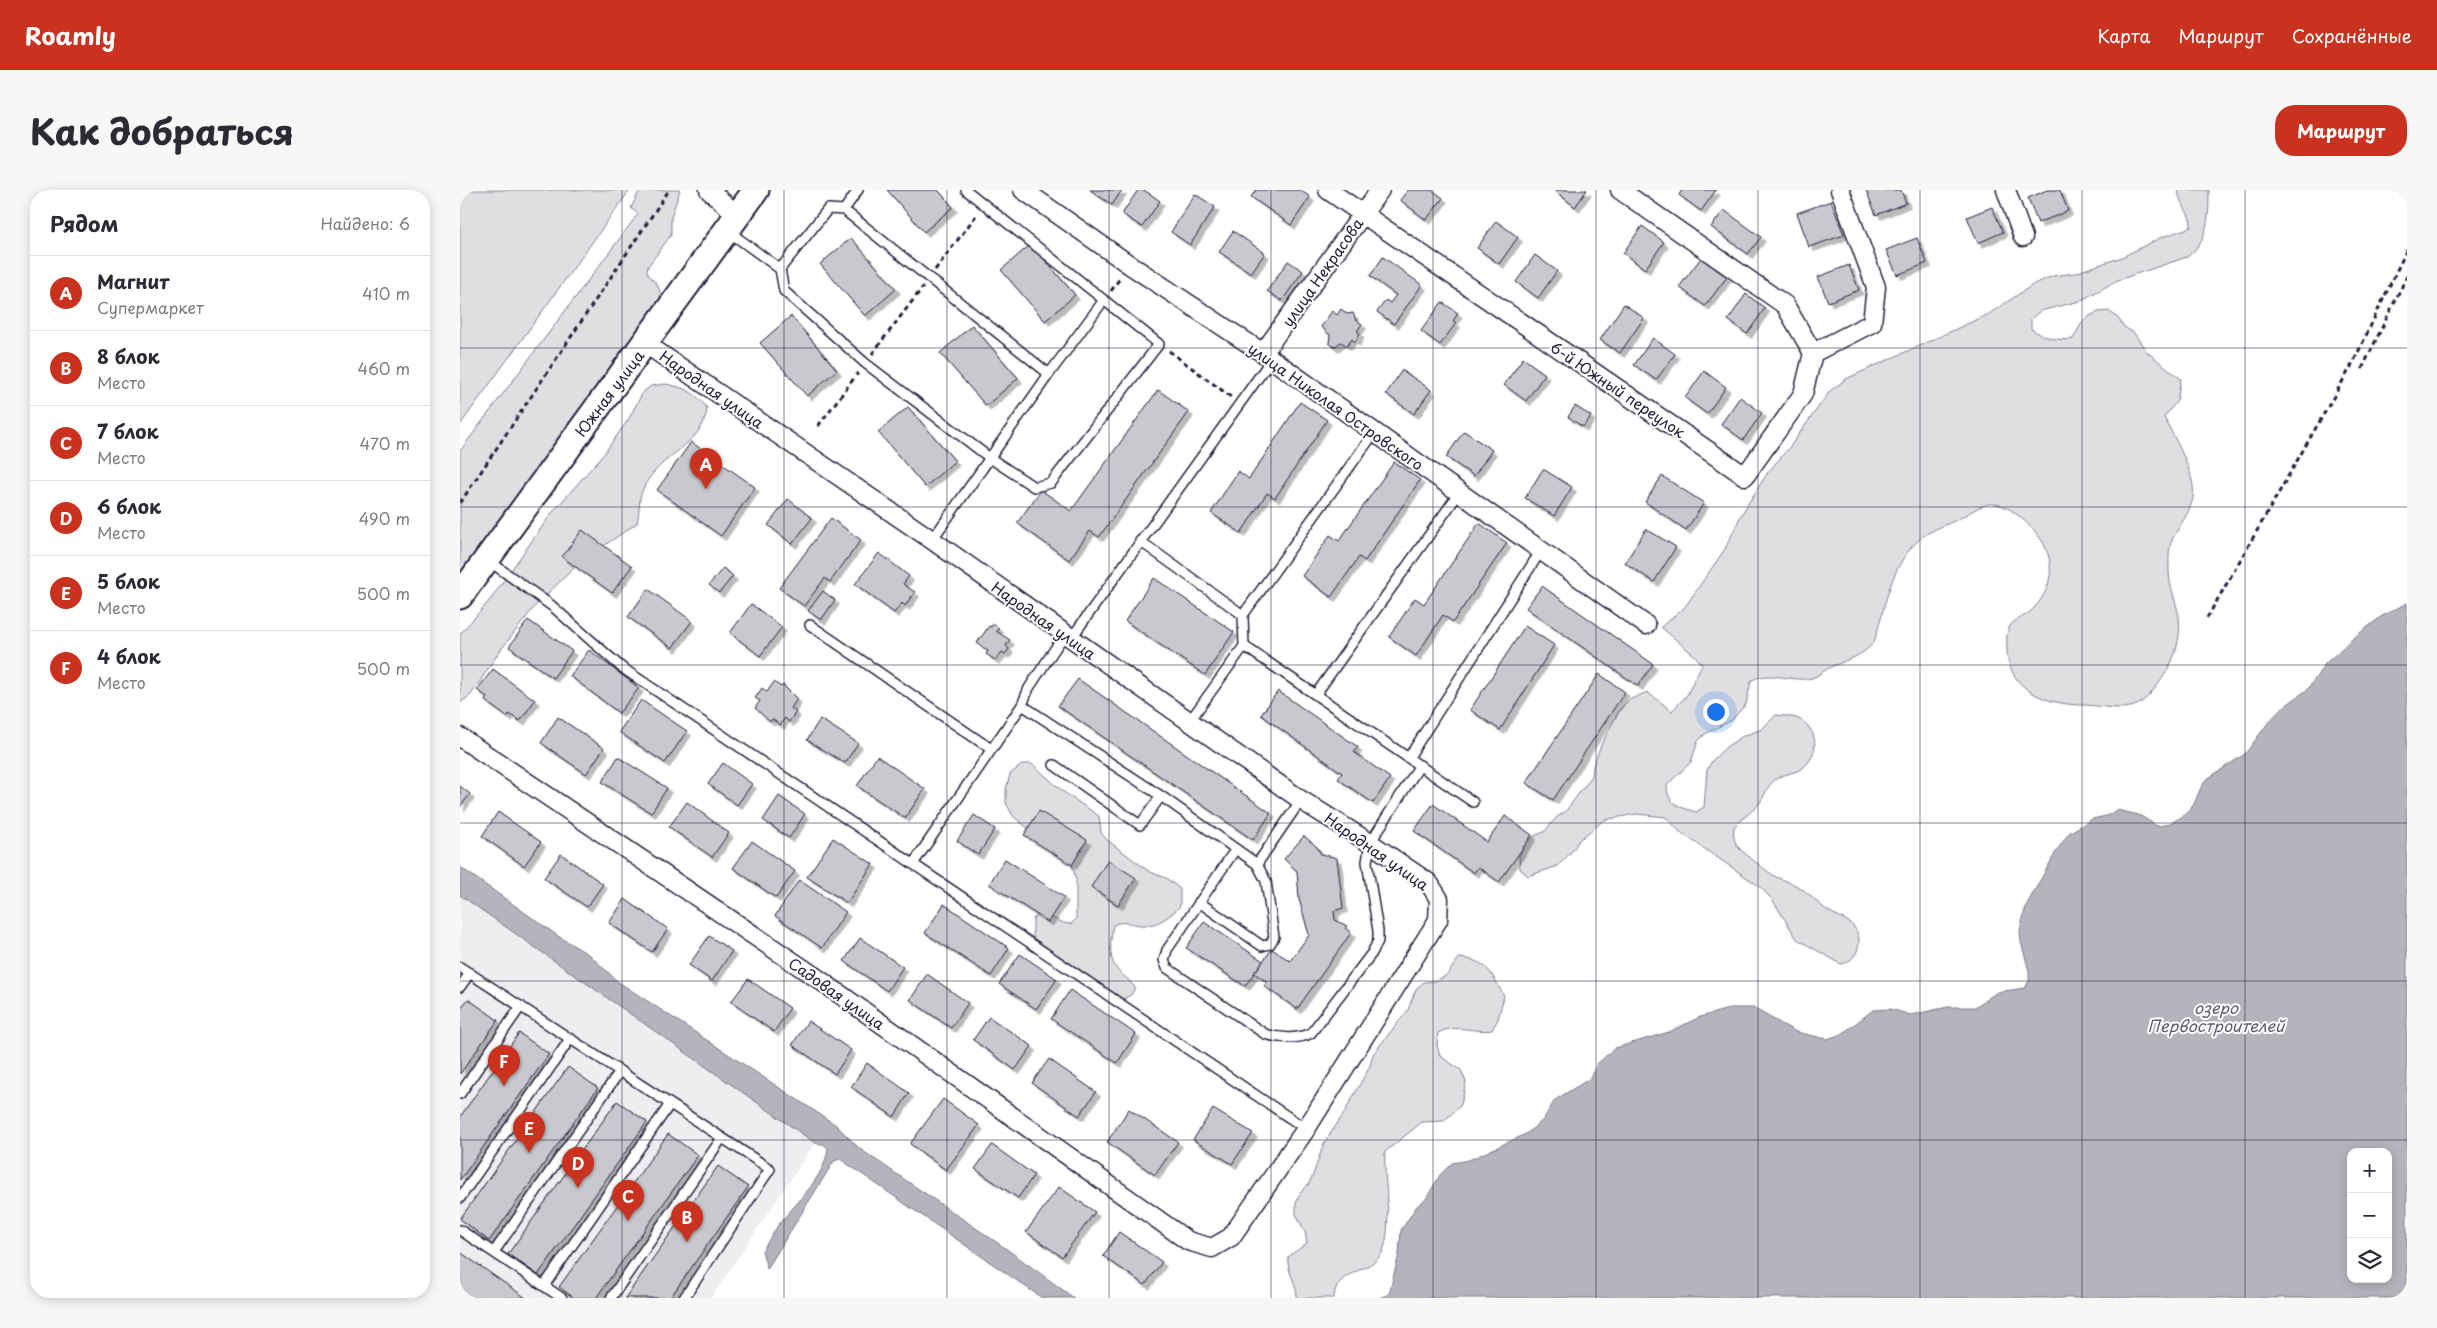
<!DOCTYPE html>
<html lang="ru">
<meta charset="utf-8">
<style>
:root{--surface:#fff;--page:#f7f7f7;--text:#2b2b33;--muted:#7c7c81;--line:#e1e1e2;--accent:#c8321e}
body{margin:0;font-family:"Playpen Sans",sans-serif;background:var(--page);color:var(--text)}
.controls{position:absolute;right:15px;bottom:15px;display:grid;overflow:hidden;border-radius:10px;box-shadow:0 2px 12px #0003}
.controls button{width:45px;height:45px;display:grid;place-items:center;padding:0;border:0;border-bottom:1px solid var(--line);background:var(--surface);color:var(--text);font:25px sans-serif}
.you{position:absolute;left:1255px;top:521px;width:18px;height:18px;margin:-12px;border:4px solid #fff;border-radius:50%;background:#1a73e8;box-shadow:0 0 0 8px #1a73e833}
.badge{display:grid;place-items:center;width:32px;height:32px;border-radius:50%;background:var(--accent);color:#fff;font-size:16px;font-weight:700}
.pin{position:absolute;translate:-50% -41px;filter:drop-shadow(0 1px 2px #0008)}
.pin::after{content:'';position:absolute;top:26px;width:18px;height:15px;background:inherit;clip-path:polygon(0 0,100% 0,50% 100%)}
.list{margin:0;padding:0;list-style:none}
h2{display:flex;justify-content:space-between;align-items:center;height:65px;margin:0;padding:0 20px;font-size:21px}
h2 small{font-size:16px;font-weight:400;color:var(--muted)}
.list li{display:grid;grid-template-columns:32px 1fr auto;gap:15px;align-items:center;box-sizing:border-box;height:75px;padding:0 20px;border-top:1px solid var(--line)}
.list b{display:block;font-size:19px;white-space:nowrap}
.list p{margin:0;font-size:16px;white-space:nowrap;color:var(--muted)}
.list em{font-size:16px;font-style:normal;color:var(--muted)}
.icon{flex:none;width:28px;height:28px;fill:none;stroke:currentColor;stroke-width:2;stroke-linecap:round;stroke-linejoin:round}
.map{position:relative;flex:none;width:1947px;height:1108px;overflow:hidden;border-radius:20px}
header{display:flex;align-items:center;gap:30px;box-sizing:border-box;height:70px;padding:0 25px;background:var(--accent);color:#fff}
header strong{font-size:24px}
nav{display:flex;gap:28px;margin-inline-start:auto;font-size:18px}
.intro{display:flex;align-items:center;justify-content:space-between;box-sizing:border-box;height:120px;padding:0 30px}
h1{margin:0;font-size:35px}
.button{padding:12px 22px;border-radius:20px;background:var(--accent);color:#fff;font-size:18px;font-weight:700}
main{display:flex;gap:30px;padding:0 30px}
aside{flex:1;background:var(--surface);border-radius:20px;box-shadow:0 2px 12px #0003}
.map>svg:first-child{display:block}
</style>
<header>
<strong>Roamly</strong>
<nav><a>Карта</a><a>Маршрут</a><a>Сохранённые</a></nav>
</header>
<div class="intro"><h1>Как добраться</h1><a class="button">Маршрут</a></div>
<main>
<aside>
<h2>Рядом<small>Найдено: 6</small></h2>
<ul class="list">
<li><span class="badge">A</span><div><b>Магнит</b><p>Супермаркет</p></div><em>410 m</em></li>
<li><span class="badge">B</span><div><b>8 блок</b><p>Место</p></div><em>460 m</em></li>
<li><span class="badge">C</span><div><b>7 блок</b><p>Место</p></div><em>470 m</em></li>
<li><span class="badge">D</span><div><b>6 блок</b><p>Место</p></div><em>490 m</em></li>
<li><span class="badge">E</span><div><b>5 блок</b><p>Место</p></div><em>500 m</em></li>
<li><span class="badge">F</span><div><b>4 блок</b><p>Место</p></div><em>500 m</em></li>
</ul>
</aside>
<div class="map">
<svg width="1947" height="1108" viewBox="0 0 1947 1108">
<defs>
<filter id="shadow"><feDropShadow dx="4.5" dy="4.5" stdDeviation="0" flood-color="#0004"/></filter>
</defs>
<rect width="100%" height="100%" fill="#fff"/>
<filter id="ink" filterUnits="userSpaceOnUse"><feTurbulence type="fractalNoise" baseFrequency=".02" numOctaves="2"/><feDisplacementMap in="SourceGraphic" scale="10" xChannelSelector="R" yChannelSelector="G"/><feConvolveMatrix kernelMatrix="1 2 1 2 8 2 1 2 1" color-interpolation-filters="sRGB"/></filter>
<g filter="url(#ink)">
<path fill="#eeeef1" d="M0,705L355,953L251,1108H0Z"/>
<path fill="#dfdfe2" stroke="#80808e" d="M0,0H170L0,235Z
M180,0H220L211,27V45L188,76L187,82C189,87 192,88 195,92C206,105 197,121 191,134L98,251L0,385V261L178,24L171,18Z
M1718,0H1749C1749,25 1749,51 1727,67L1658,90L1620,111L1580,121L1571,129V139C1585,148 1598,151 1613,149L1622,132L1630,126L1638,122L1649,121L1658,128L1664,137L1674,143L1687,162L1721,189L1717,211L1704,227C1714,248 1737,285 1733,308C1730,323 1718,337 1712,350C1708,360 1709,370 1709,380C1709,397 1716,410 1719,427C1723,459 1705,491 1683,511C1668,524 1641,515 1624,515C1589,515 1550,502 1547,462C1547,456 1546,446 1548,440C1551,430 1564,428 1571,421C1594,400 1597,368 1577,344C1568,334 1554,319 1540,315C1524,310 1513,322 1500,328C1487,335 1472,339 1461,348C1430,374 1426,415 1414,452C1402,467 1388,469 1371,477C1364,480 1359,486 1352,488C1331,493 1310,479 1291,491L1286,514L1272,530L1245,544L1238,551L1231,572L1207,595C1207,615 1220,617 1236,622L1244,617L1247,580L1252,571L1266,557L1283,546L1302,539L1316,525C1324,526 1332,526 1339,529C1358,539 1360,563 1344,577C1335,584 1324,583 1316,589C1307,595 1305,606 1299,614C1291,623 1281,629 1274,637C1273,645 1274,653 1280,659C1285,664 1309,683 1316,687C1323,690 1331,692 1337,696C1350,703 1358,715 1370,722C1377,726 1385,729 1390,733C1406,746 1399,771 1381,774L1337,749L1312,709L1299,696L1220,642L1206,627L1176,624L1144,630L1119,650L1113,660L1098,676L1068,686L1060,679L1059,666L1066,653L1074,646L1084,642L1097,627L1105,622L1132,586L1133,576L1141,555L1160,519L1169,510L1187,502L1212,521L1227,505L1242,474L1235,466L1201,437L1225,417L1265,359L1281,325L1308,282L1329,258L1370,201L1386,189L1529,124L1574,94L1593,86L1615,83L1662,67L1700,48L1731,37C1732,23 1719,15 1718,0Z
M205,194C224,197 235,202 247,218C244,256 199,263 183,299C178,309 180,322 177,333L119,373L76,415L39,462L11,505L0,513V444L30,410L91,324L143,265L168,230L183,202L191,196Z
M563,574H572L605,603L639,626L641,643L647,650L690,682L706,688L720,699V716C711,726 696,737 681,735C670,734 664,730 653,735C651,747 648,768 656,778C662,786 670,789 675,798L671,805L663,809L656,807L573,753V729L579,724C592,724 598,734 611,734L616,729V689L612,675L553,626L546,613V599L550,584Z
M999,768C1028,770 1031,783 1044,806L1038,829L1032,840C1013,843 996,833 978,843L977,855L980,866L1001,880L1006,892L1001,915L984,931L962,932L925,962C923,989 934,1038 922,1063C910,1084 875,1079 874,1108H837C837,1091 827,1085 828,1067L847,1053L845,1042L836,1024V1013L841,1002L848,995L853,985L864,953L883,925L910,876L913,864L948,820L956,799L964,792L976,791L987,785Z"/>
<path fill="#b4b4bc" stroke="#7a7a88" fill-rule="evenodd" d="M1947,413V1108H919L929,1104L939,1064L941,1040L957,1016L966,1009L980,985L992,973L1009,970L1066,944L1083,930L1095,910L1129,889L1137,874L1155,858L1209,842L1240,827L1272,818H1293L1336,842L1367,849L1382,844L1413,820L1430,819L1451,825L1488,817H1515L1537,802L1565,798L1569,791V781L1561,752L1560,740L1566,716L1597,660L1609,643L1632,629L1646,626L1657,620L1679,625L1697,636C1711,635 1727,626 1734,614C1738,605 1740,597 1747,589L1785,564L1808,533L1821,519L1848,499L1865,474L1891,450L1922,426ZM1891,962H1928V1089H1891Z
M0,677L98,746L131,766L157,791L376,935L400,959L548,1060L614,1108H582L380,969L374,971L307,1079L302,1061C308,1052 313,1042 319,1034C337,1012 365,987 368,958L363,954L355,953L0,705Z"/>
<path fill="#c8c8cf" stroke="#22223b" filter="url(#shadow)" d="M427,0H478L493,17L464,42Z
M630,0H662L652,15Z
M678,0H684L700,11L682,37L662,24Z
M796,0H840L850,7L831,35L791,7Z
M948,0H972L983,8L966,30L940,10Z
M1094,0H1127L1115,17Z
M1222,0H1256L1241,21L1219,5Z
M1406,0H1441L1446,13L1416,25Z
M1587,0H1600L1608,21L1578,33L1568,8Z
M735,4L755,17L730,55L711,42Z
M1371,11L1384,45L1349,57L1337,23Z
M1532,17L1543,42L1518,53L1507,27Z
M1264,20L1301,47L1288,64L1251,37Z
M1036,31L1058,47L1039,74L1017,58Z
M1182,36L1204,52L1185,79L1163,63Z
M773,41L805,63L791,83L759,62Z
M391,48L436,99L405,126L360,74Z
M1457,48L1467,73L1437,85L1426,60Z
M571,54L615,105L585,131L541,80Z
M1075,65L1097,81L1078,108L1056,92Z
M923,67L962,95L934,134L917,122L926,110L930,113L936,105L910,86Z
M1241,68L1267,87L1245,116L1219,97Z
M828,71L843,81L822,111L807,101Z
M1389,75L1399,100L1368,112L1358,87Z
M1286,104L1305,118L1287,144L1268,130Z
M982,112L998,123L993,131L996,133L980,155L961,141Z
M1164,114L1184,128L1160,163L1140,150Z
M881,119L887,124L893,123L896,130L902,134L897,141L900,143L895,152L892,149L887,156L881,152L874,157L869,153L870,145L861,137L872,121L877,125Z
M331,126L377,180L347,206L300,153Z
M512,135L558,188L526,216L480,163Z
M1193,148L1215,164L1196,190L1174,175Z
M1063,168L1085,184L1066,211L1044,195Z
M942,180L971,200L954,224L926,204Z
M1244,181L1266,197L1247,224L1225,208Z
M698,200L729,222L639,347L630,341L609,370L557,333L581,300L611,321Z
M1280,207L1302,223L1283,250L1261,234Z
M840,212L867,230L815,308L807,303L781,343L751,323L778,281L789,289Z
M1115,216L1131,226L1123,237L1108,227Z
M448,217L495,271L465,297L418,242Z
M1004,241L1032,260L1014,286L986,267Z
M231,252L295,297L261,346L197,300Z
M934,272L960,290L905,371L899,367L871,407L842,386L870,345L879,351Z
M1083,279L1112,297L1094,326L1065,308Z
M1202,286L1244,313L1226,340L1185,312Z
M328,309L352,328L332,354L308,335Z
M371,328L401,350L370,392L365,388L344,416L319,398Z
M1019,333L1047,353L993,432L983,425L956,466L929,447L955,408L964,414Z
M1186,339L1216,357L1194,392L1165,373Z
M122,340L172,376L152,403L102,367Z
M419,363L449,386L443,394L455,402L445,416L442,413L434,423L395,394Z
M263,378L273,386L259,403L249,395Z
M694,388L774,442L745,485L665,431Z
M1082,396L1193,474L1178,496L1066,418Z
M188,399L232,431L212,458L168,427Z
M363,401L375,410L361,430L348,421Z
M291,414L322,437L300,466L270,443Z
M68,430L112,461L93,488L49,457Z
M533,434L539,438L536,441L550,450L546,456L549,459L545,464L542,462L535,470L526,464L528,461L517,453L529,436L531,437Z
M1065,436L1094,455L1040,540L1010,520Z
M129,460L179,498L159,523L110,486Z
M33,479L75,510L60,531L49,524L47,527L25,511L27,507L17,500Z
M1139,484L1165,502L1093,610L1066,593Z
M618,489L811,623L793,650L598,516Z
M314,492L321,497L323,495L337,509L331,518L336,522L329,532L325,528L320,535L312,529L310,532L295,518L300,511L295,508L302,498L307,502Z
M818,501L898,557L894,562L930,588L913,613L878,589L882,583L801,525Z
M181,510L227,541L205,573L159,542Z
M98,527L144,558L126,584L81,553Z
M360,529L398,553L385,573L347,550Z
M417,566L465,599L445,628L397,596Z
M158,567L207,598L191,623L142,592Z
M263,573L292,594L277,615L248,594Z
M0,596L10,604L0,617Z
M319,606L345,624L329,648L303,630Z
M227,612L269,643L252,667L209,637Z
M973,614L1027,652L1045,626L1072,645L1039,692L1018,677L1014,683L954,641Z
M579,621L627,650L612,675L564,645Z
M38,622L81,652L64,676L22,646Z
M514,625L535,639L518,665L497,651Z
M844,646L857,657L861,664L877,668L883,718L874,721L875,730L887,736L885,738L891,743L837,819L804,796L807,792L794,783L812,759L830,771L849,745L839,709L837,681L824,669Z
M373,648L413,674L387,713L347,687Z
M292,651L335,681L316,708L273,678Z
M101,664L143,694L127,717L84,688Z
M545,669L604,707L588,732L529,694Z
M648,670L676,688L658,715L631,697Z
M339,690L386,722L362,758L315,726Z
M165,709L208,739L192,762L149,733Z
M484,714L549,758L531,786L465,743Z
M744,732L803,771L785,796L726,758Z
M249,746L272,761L252,791L229,775Z
M400,748L443,777L427,801L384,771Z
M560,764L597,789L576,819L539,794Z
M467,784L508,813L491,838L450,810Z
M288,789L330,818L314,842L271,812Z
M610,800L676,844L657,873L591,829Z
M8,809L38,830L0,884V820Z
M529,827L572,856L555,880L513,850Z
M348,831L391,860L375,884L332,855Z
M59,843L89,864L0,990V927Z
M589,869L636,902L619,926L572,893Z
M407,873L449,903L434,927L391,897Z
M108,877L138,898L29,1051L0,1029Z
M483,909L519,935L486,980L450,954Z
M157,911L187,932L78,1085L48,1064Z
M669,919L718,952L695,985L647,952Z
M753,919L793,943L772,974L733,950Z
M208,944L238,965L136,1108H114L99,1097Z
M532,955L574,985L558,1008L515,979Z
M258,976L288,997L210,1108H165Z
M599,997L635,1022L602,1067L566,1042Z
M659,1042L702,1072L685,1095L643,1066Z
M0,1062L66,1108H0Z"/>
<g fill="none" stroke-linecap="round" stroke-linejoin="round">
<defs>
<path id="lane" d="M384,20L589,184
M268,41L320,79L368,19L384,20L398,0
M320,79L324,101L405,173L530,268L574,297L591,293L699,154L506,0
M472,350L589,184L644,110
M680,351L783,425
M29,371L92,416L161,477L846,939
M350,435L531,559
M610,450L811,170
M784,456L1013,612
M856,504L999,303
M562,515L701,606L797,674
M729,532L784,456L783,425L914,243
M949,567L1080,362
M594,575L680,635L701,606
M775,660L707,760L704,770L707,778L805,844C818,848 839,850 851,843L912,763L918,751V741L907,672L910,653L960,575
M453,674L562,515L569,498L604,445
M739,712L802,756L810,754L814,747L806,691L797,674L841,610
M0,777L310,979L224,1108
M0,797L10,783
M0,904L61,816
M0,1008L110,849
M0,1040L102,1108
M34,1062L160,881
M84,1096L210,914
M151,1108L262,948"/>
<path id="street" d="M249,0L278,26
M563,0L670,75L803,163L1186,435
M868,0L1285,286L1343,204L1353,163L1325,115L1160,0
M1546,0L1563,47
M803,163L920,0
M1353,163L1412,133L1416,97L1380,0
M0,547L357,788L728,1051L752,1058L771,1047L846,939L978,730L979,709L969,693L910,653L841,610L472,350L186,154"/>
<path id="secondary" d="M0,406L296,0"/>
</defs>
<use href="#lane" stroke="#22223b" stroke-width="12"/>
<use href="#street" stroke="#22223b" stroke-width="21"/>
<use href="#secondary" stroke="#22223b" stroke-width="29"/>
<path stroke="#22223b" stroke-width="3" stroke-dasharray="5 4" stroke-linecap="butt" d="M475,80L518,23
M651,101L660,88
M709,161L771,207
M412,164L463,97
M1902,179L1947,86
M358,236L398,183
M0,313L209,0
M1747,428L1893,173L1947,59"/>
<use href="#lane" stroke="#fff" stroke-width="9"/>
<use href="#street" stroke="#fff" stroke-width="18"/>
<use href="#secondary" stroke="#fff" stroke-width="25"/>
</g>
</g>
<path fill="none" stroke="#22223b" stroke-width="1" stroke-opacity="0.55" d="M162,0V1108M324,0V1108M487,0V1108M649,0V1108M811,0V1108M973,0V1108M1136,0V1108M1298,0V1108M1460,0V1108M1622,0V1108M1785,0V1108M0,158H1947M0,317H1947M0,475H1947M0,633H1947M0,791H1947M0,950H1947"/>
<g text-anchor="middle" dominant-baseline="central" stroke-width="4" stroke-linejoin="round" paint-order="stroke">
<g font-size="15" fill="#22223b" stroke="#fff">
<text transform="translate(862 82) rotate(-55)">улица Некрасова</text>
<text transform="translate(252 199) rotate(35)">Народная улица</text>
<text transform="translate(1158 199) rotate(34)">6-й Южный переулок</text>
<text transform="translate(149 203) rotate(-53)">Южная улица</text>
<text transform="translate(876 216) rotate(35)">улица Николая Островского</text>
<text transform="translate(584 430) rotate(35)">Народная улица</text>
<text transform="translate(917 661) rotate(35)">Народная улица</text>
<text transform="translate(377 803) rotate(35)">Садовая улица</text>
</g>
<g font-size="16" font-style="italic" fill="#5c5c6f" stroke="#fff">
<text x="1756" y="817">озеро<tspan x="1756" dy="18">Первостроителей</tspan></text>
</g>
</g>
</svg>
<div class="controls">
<button>+</button>
<button>−</button>
<button><svg class="icon" aria-label="layers" viewBox="0 0 24 24"><path d="M12 4l9 5-9 5-9-5zM3 14l9 5 9-5"/></svg></button>
</div>
<div class="you"></div>
<div class="pin badge" style="left:246px;top:299px">A</div>
<div class="pin badge" style="left:227px;top:1052px">B</div>
<div class="pin badge" style="left:168px;top:1031px">C</div>
<div class="pin badge" style="left:118px;top:998px">D</div>
<div class="pin badge" style="left:69px;top:963px">E</div>
<div class="pin badge" style="left:44px;top:896px">F</div>
</div>
</main>
